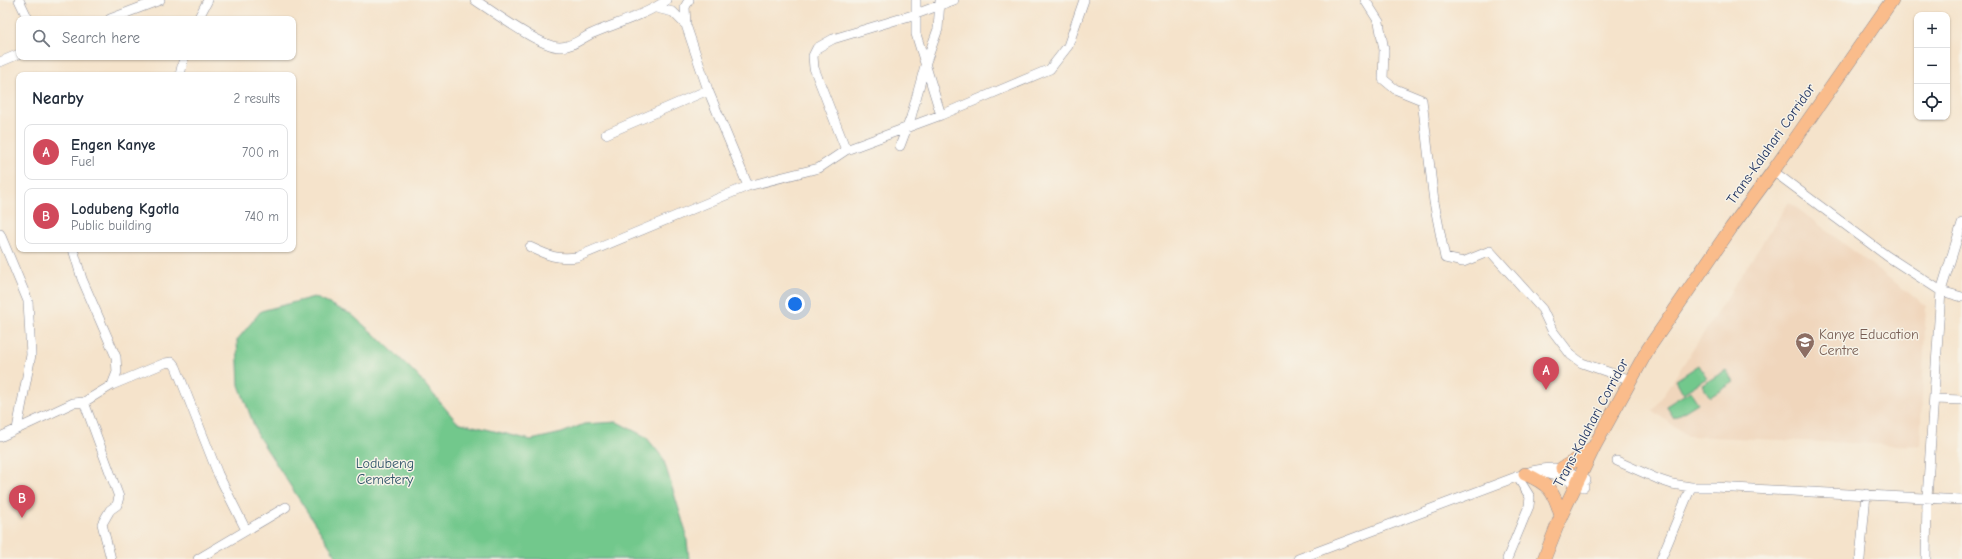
<!DOCTYPE html>
<meta charset="utf-8">
<style>
:root{--surface:#fff;--page:#f2f2f3;--text:#1f2937;--muted:#747a83;--line:#e0e1e3;--accent:#d1495b}
body{margin:0;font-family:"Comic Neue",sans-serif;background:var(--page);color:var(--text)}
.controls{position:absolute;right:12px;top:12px;display:grid;overflow:hidden;border-radius:8px;box-shadow:0 1px 3px #0004}
.controls button{width:36px;height:36px;display:grid;place-items:center;padding:0;border:0;border-bottom:1px solid var(--line);background:var(--surface);color:var(--text);font:20px sans-serif}
.you{position:absolute;left:795px;top:304px;width:14px;height:14px;margin:-10px;border:3px solid #fff;border-radius:50%;background:#1a73e8;box-shadow:0 0 0 6px #1a73e833}
.badge{display:grid;place-items:center;width:26px;height:26px;border-radius:50%;background:var(--accent);color:#fff;font-size:13px;font-weight:700}
.pin{position:absolute;translate:-50% -33px;filter:drop-shadow(0 1px 2px #0008)}
.pin::after{content:'';position:absolute;top:21px;width:14px;height:12px;background:inherit;clip-path:polygon(0 0,100% 0,50% 100%)}
.list{margin:0;padding:0;list-style:none}
h2{display:flex;justify-content:space-between;align-items:center;height:52px;margin:0;padding:0 16px;font-size:17px}
h2 small{font-size:13px;font-weight:400;color:var(--muted)}
.list li{display:grid;grid-template-columns:26px 1fr auto;gap:12px;align-items:center;box-sizing:border-box;height:56px;margin:0 8px 8px;padding:0 8px;border:1px solid var(--line);border-radius:8px}
.list b{display:block;font-size:15px;white-space:nowrap}
.list p{margin:0;font-size:13px;white-space:nowrap;color:var(--muted)}
.list em{font-size:13px;font-style:normal;color:var(--muted)}
.icon{flex:none;width:22px;height:22px;fill:none;stroke:currentColor;stroke-width:2;stroke-linecap:round;stroke-linejoin:round}
.map{position:relative;flex:none;width:1962px;height:559px;overflow:hidden}
.search{position:absolute;background:var(--surface);box-shadow:0 1px 3px #0004;left:16px;top:16px;width:280px;height:44px;display:flex;align-items:center;gap:10px;box-sizing:border-box;padding:0 14px;border-radius:8px;color:var(--muted);font-size:15px}
.panel{position:absolute;background:var(--surface);box-shadow:0 1px 3px #0004;left:16px;top:72px;width:280px;height:180px;border-radius:8px}
.map>svg:first-child{display:block}
</style>
<div class="map">
<svg width="1962" height="559" viewBox="0 0 1962 559">
<rect width="100%" height="100%" fill="#f7f3e8"/>
<filter id="ink" filterUnits="userSpaceOnUse"><feTurbulence type="fractalNoise" baseFrequency=".025" numOctaves="2"/><feDisplacementMap in="SourceGraphic" scale="8" xChannelSelector="R" yChannelSelector="G"/><feConvolveMatrix kernelMatrix="1 2 1 2 8 2 1 2 1" color-interpolation-filters="sRGB"/></filter>
<filter id="wash" filterUnits="userSpaceOnUse"><feTurbulence type="fractalNoise" baseFrequency=".012" numOctaves="4" result="noise"/><feDisplacementMap in="SourceGraphic" scale="16" xChannelSelector="R" yChannelSelector="G"/><feGaussianBlur stdDeviation="0.9" result="paint"/><feColorMatrix in="noise" values="0 0 0 0 0 0 0 0 0 0 0 0 0 0 0 0 0 1.4 0 .05"/><feComposite in="paint" operator="in"/></filter>
<g filter="url(#wash)">
<rect width="100%" height="100%" fill="#f5e3cb"/>
<path fill="#f0d6bc" d="M1789,202L1926,306L1920,446L1688,436L1653,411Z"/>
<path fill="#72c88c" stroke="#467c75" d="M314,297L351,314L383,342L416,374L457,422L531,440L562,433L584,424L617,422L646,437L663,458L686,532L689,559H338L258,436L239,385L237,340L261,311Z
M1699,365L1707,378L1683,393L1676,380Z
M1726,370L1734,382L1710,397L1702,385Z
M1690,391L1698,403L1674,418L1666,406Z"/>
</g>
<g filter="url(#ink)">
<g fill="none" stroke-linecap="round" stroke-linejoin="round">
<defs>
<path id="minor" d="M19,0L28,19
M475,0C492,11 542,48 560,47C572,47 581,39 591,34C616,23 644,16 667,0
M916,0V34L941,115
M1365,0L1379,22L1384,50L1383,79L1395,89L1422,100L1434,202L1445,258L1463,262L1490,251L1542,309L1552,330L1571,355L1582,363L1631,380
M656,8L673,12L686,25L708,90L748,186
M110,19L160,0
M198,19L208,0
M686,25L685,7L689,0
M0,62L19,54
M180,75L184,57
M606,134L708,90
M900,146L911,117L926,62L938,29L940,1
M846,150L814,68L813,56L817,48L833,39L916,14L954,0
M1773,171L1887,256L1941,291L1962,297
M0,234L28,301L31,355L17,429
M530,247C547,255 557,260 577,257L748,186L819,168L846,150L941,115L1050,69L1068,46L1084,0
M73,249L82,279L116,357L117,372L112,385
M1935,399L1962,400
M84,402L119,497L117,505L110,510L102,524L111,559
M0,437L73,403L84,402L112,385L165,363L172,362L176,367L218,474L246,530
M1617,461L1660,480L1672,484L1691,487H1715L1962,500
M1540,472L1563,478L1584,487
M198,559L286,507
M1298,559L1532,471C1560,465 1562,468 1586,480
M1507,559L1529,506L1530,497L1517,476
M1661,559L1691,487
M1860,559L1866,494
M1926,559L1927,498L1941,291L1962,223"/>
<path id="highway" d="M1562,468L1576,460L1592,448
M1525,474C1549,484 1554,491 1561,516
M1544,559L1561,516L1595,445L1648,349L1731,228L1773,171L1892,0"/>
</defs>
<use href="#minor" stroke="#888994" stroke-width="10"/>
<use href="#highway" stroke="#888994" stroke-width="14"/>
<use href="#minor" stroke="#fff" stroke-width="9"/>
<use href="#highway" stroke="#fabc8b" stroke-width="13"/>
</g>
</g>
<defs>
<symbol id="school-pin" viewBox="-11 -11 22 30"><path d="M0 17L-7.5 6A9.5 9.5 0 1 1 7.5 6Z" fill="#8d6e63" stroke="#f7f3e8"/><path d="M0-5L7-2L0 1L-7-2ZM-4 1L0 2.5L4 1V4Q0 6-4 4Z" fill="#fff"/></symbol>
</defs>
<g fill-rule="evenodd">
<use href="#school-pin" x="1794" y="331" width="22" height="30"/>
</g>
<g text-anchor="middle" dominant-baseline="central" stroke-width="3" stroke-linejoin="round" paint-order="stroke">
<g font-size="14" fill="#1b2f5e" stroke="#f7f3e8">
<text transform="translate(1771 144) rotate(-55)">Trans-Kalahari Corridor</text>
<text transform="translate(1591 423) rotate(-62)">Trans-Kalahari Corridor</text>
</g>
<g font-size="14" fill="#785e54" stroke="#f7f3e8" text-anchor="start">
<text x="1819" y="334">Kanye Education<tspan x="1819" dy="16">Centre</tspan></text>
</g>
<g font-size="14" fill="#31556a" stroke="#f7f3e8">
<text x="385" y="463">Lodubeng<tspan x="385" dy="16">Cemetery</tspan></text>
</g>
</g>
</svg>
<div class="controls">
<button>+</button>
<button>−</button>
<button><svg class="icon" aria-label="locate" viewBox="0 0 24 24"><circle cx="12" cy="12" r="6"/><path d="M12 2v4M12 18v4M2 12h4M18 12h4"/></svg></button>
</div>
<div class="you"></div>
<div class="pin badge" style="left:1546px;top:390px">A</div>
<div class="pin badge" style="left:22px;top:518px">B</div>
<div class="search"><svg class="icon" aria-label="search" viewBox="0 0 24 24"><circle cx="10" cy="10" r="6"/><path d="M15 15l6 6"/></svg>Search here</div>
<section class="panel">
<h2>Nearby<small>2 results</small></h2>
<ul class="list">
<li><span class="badge">A</span><div><b>Engen Kanye</b><p>Fuel</p></div><em>700 m</em></li>
<li><span class="badge">B</span><div><b>Lodubeng Kgotla</b><p>Public building</p></div><em>740 m</em></li>
</ul>
</section>
</div>
